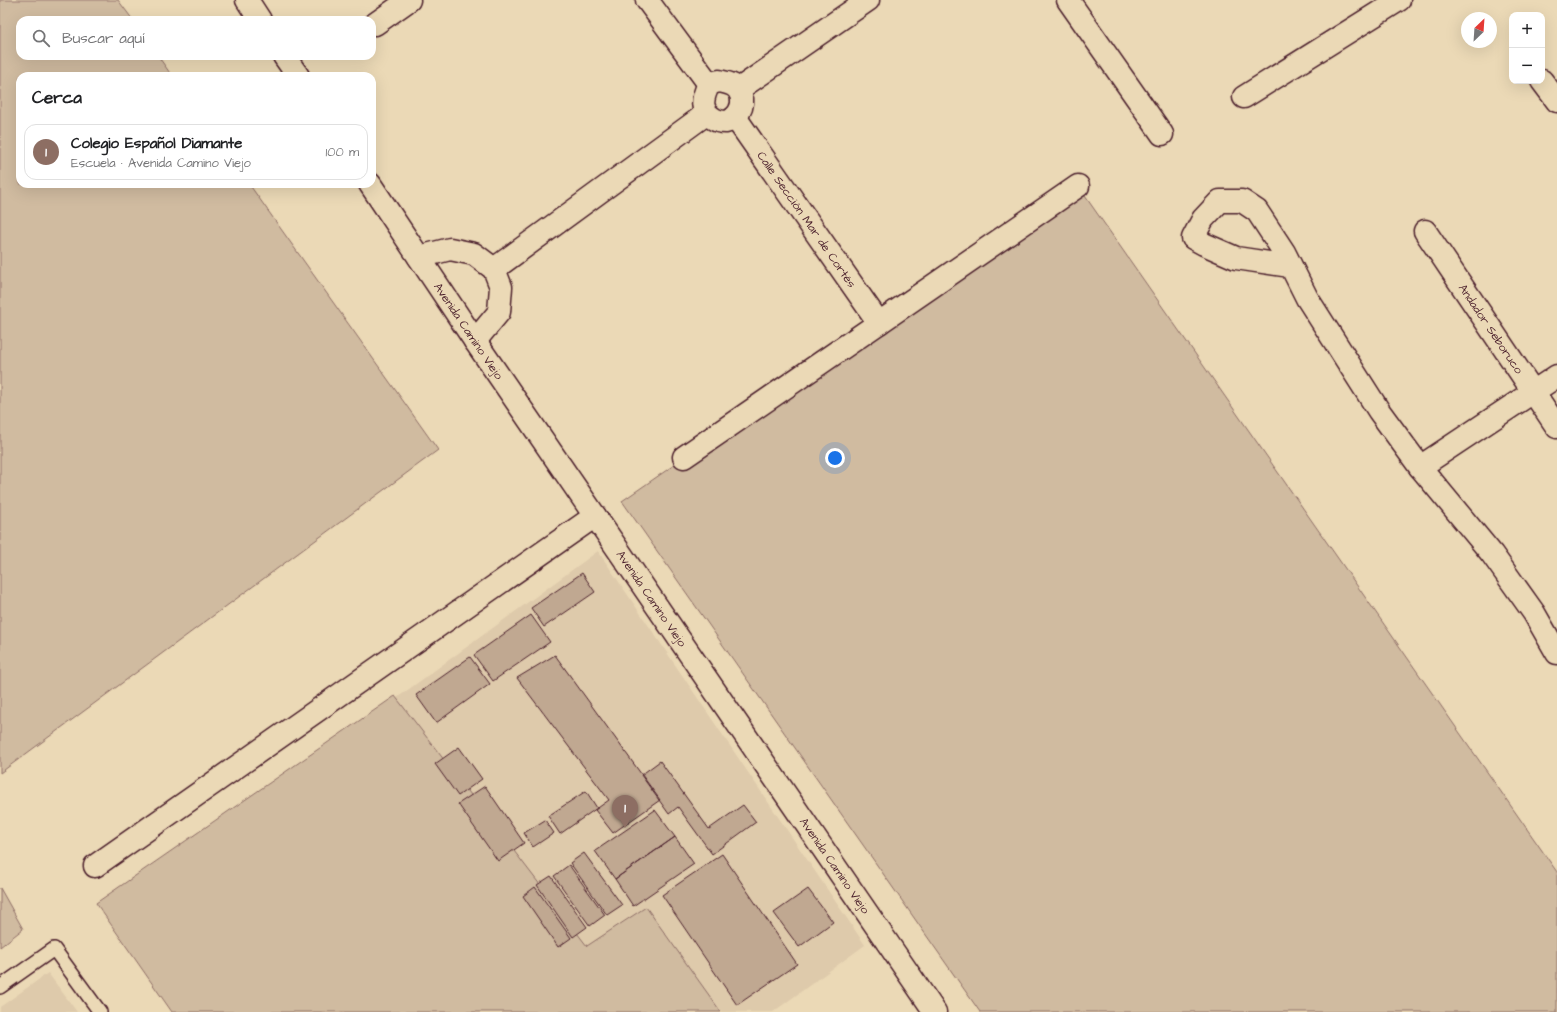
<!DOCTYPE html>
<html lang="es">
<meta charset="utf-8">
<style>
:root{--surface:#fff;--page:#f2f2f2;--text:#202124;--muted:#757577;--line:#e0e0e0;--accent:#c8321e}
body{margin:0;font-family:"Architects Daughter",sans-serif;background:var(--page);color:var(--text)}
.controls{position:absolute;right:12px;top:12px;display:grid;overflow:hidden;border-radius:8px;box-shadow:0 4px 16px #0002}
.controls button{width:36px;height:36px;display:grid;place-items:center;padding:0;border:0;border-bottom:1px solid var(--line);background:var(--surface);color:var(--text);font:20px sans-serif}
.compass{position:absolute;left:1461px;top:12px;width:36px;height:36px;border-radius:50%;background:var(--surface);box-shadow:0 4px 16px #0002;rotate:25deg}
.you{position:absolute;left:835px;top:458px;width:14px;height:14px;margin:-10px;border:3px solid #fff;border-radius:50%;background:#1a73e8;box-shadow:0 0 0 6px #1a73e833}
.badge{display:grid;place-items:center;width:26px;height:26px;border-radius:50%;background:var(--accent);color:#fff;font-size:13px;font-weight:700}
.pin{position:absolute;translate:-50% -33px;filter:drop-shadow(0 1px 2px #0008)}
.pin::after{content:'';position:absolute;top:21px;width:14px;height:12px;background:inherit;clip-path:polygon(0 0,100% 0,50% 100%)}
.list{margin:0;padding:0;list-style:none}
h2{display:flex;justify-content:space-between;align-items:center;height:52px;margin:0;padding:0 16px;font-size:17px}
h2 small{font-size:13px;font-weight:400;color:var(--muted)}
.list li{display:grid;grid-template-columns:26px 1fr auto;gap:12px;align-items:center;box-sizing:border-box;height:56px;margin:0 8px 8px;padding:0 8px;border:1px solid var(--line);border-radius:12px}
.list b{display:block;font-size:15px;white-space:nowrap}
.list p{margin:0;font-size:13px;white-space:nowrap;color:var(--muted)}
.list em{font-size:13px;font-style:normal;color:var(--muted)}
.icon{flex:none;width:22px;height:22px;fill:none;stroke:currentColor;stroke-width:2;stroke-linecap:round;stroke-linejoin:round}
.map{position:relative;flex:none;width:1557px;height:1012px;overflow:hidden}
.search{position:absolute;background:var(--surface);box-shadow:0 4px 16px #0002;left:16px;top:16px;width:360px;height:44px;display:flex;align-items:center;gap:10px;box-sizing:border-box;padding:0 14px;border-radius:12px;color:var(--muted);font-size:15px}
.panel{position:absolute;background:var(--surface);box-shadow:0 4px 16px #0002;left:16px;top:72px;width:360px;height:116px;border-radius:12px}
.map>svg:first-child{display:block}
</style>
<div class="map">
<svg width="1557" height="1012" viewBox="0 0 1557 1012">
<rect width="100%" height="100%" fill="#ebd9b6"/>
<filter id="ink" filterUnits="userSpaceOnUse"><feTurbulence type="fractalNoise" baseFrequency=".025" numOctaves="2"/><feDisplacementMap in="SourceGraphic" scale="8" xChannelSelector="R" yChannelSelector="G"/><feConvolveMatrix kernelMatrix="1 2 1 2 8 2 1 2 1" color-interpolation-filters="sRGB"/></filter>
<g filter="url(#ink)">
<path fill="#decaab" d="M598,551L865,945L773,1012H600L379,711Z
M48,973L77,1012H0V1007Z"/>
<path fill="#d0bba0" stroke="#8d6d66" d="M0,0H118L133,20H20V56H158L172,76H20V184H249L438,450L0,773Z
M1078,186L1557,872V1012H980L622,501Z
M395,696L587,946L646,907L721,1012H172L96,903Z
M0,888L23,929L0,947Z"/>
<path fill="#c0a891" stroke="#4a1f2b" d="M582,573L595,592L544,627L531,608Z
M531,615L550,642L493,681L474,655Z
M555,655L660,800L613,833L595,810L609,800L517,678Z
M470,657L490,684L436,723L416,695Z
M459,747L482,779L458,796L435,764Z
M660,761L709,829L743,805L756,822L712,854L678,807L669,814L641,775Z
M485,786L524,843L498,861L458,804Z
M586,791L597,808L560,834L548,816Z
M655,810L675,837L615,879L595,851Z
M545,820L554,833L533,847L524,833Z
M675,837L694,864L633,906L615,879Z
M584,853L622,905L607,915L570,863Z
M722,854L797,964L737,1005L662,895Z
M569,865L605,915L590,926L554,876Z
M551,876L587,927L573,937L537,885Z
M535,887L571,938L558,947L523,896Z
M808,889L833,922L799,947L774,913Z"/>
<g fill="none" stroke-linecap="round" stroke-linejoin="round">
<defs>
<path id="lane" d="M0,987L54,949L100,1012"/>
<g id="street">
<path d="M647,0L709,84"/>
<path d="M1068,0L1162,134"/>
<path d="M375,24L409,0"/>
<path d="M719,81C729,83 738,85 741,95C745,106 737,120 726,122C722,122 717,121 714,119C699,110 702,98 709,84Z"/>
<path d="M1542,81L1557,101"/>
<path d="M739,89L868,0"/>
<path d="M1244,97L1399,0"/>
<path id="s1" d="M735,117L879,323"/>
<path id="s2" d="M1425,231L1557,427"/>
<path d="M419,257L450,249L474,254L494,269L501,287L499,312L475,341"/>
<path d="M1290,266L1236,258L1204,244L1193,238L1203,219L1220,201H1242L1257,211L1284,252L1307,298L1379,411L1420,467L1492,554L1534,613L1557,653"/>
<path d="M494,269L706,114"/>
<path d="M684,457L1078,186"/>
<path d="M1420,467L1557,376"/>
<path d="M95,866L595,516"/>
</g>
<g id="secondary">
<path d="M247,0L260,20"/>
<path d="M284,56L298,76"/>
<path id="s3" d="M370,184L475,341L935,1012"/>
</g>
</defs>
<use href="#lane" stroke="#4a1f2b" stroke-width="16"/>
<use href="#street" stroke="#4a1f2b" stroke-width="25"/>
<use href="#secondary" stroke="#4a1f2b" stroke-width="25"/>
<use href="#lane" stroke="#ebd9b6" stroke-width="13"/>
<use href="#street" stroke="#ebd9b6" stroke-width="22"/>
<use href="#secondary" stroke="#ebd9b6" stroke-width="22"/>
</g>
</g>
<g text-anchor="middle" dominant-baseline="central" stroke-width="3" stroke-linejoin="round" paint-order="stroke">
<g font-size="12" fill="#4a1f2b" stroke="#ebd9b6">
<text stroke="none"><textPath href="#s1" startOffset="125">Calle Sección Mar de Cortés</textPath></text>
<text stroke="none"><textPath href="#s2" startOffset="118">Andador Seboruco</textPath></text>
<text stroke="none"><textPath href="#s3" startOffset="177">Avenida Camino Viejo</textPath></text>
<text stroke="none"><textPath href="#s3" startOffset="501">Avenida Camino Viejo</textPath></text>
<text stroke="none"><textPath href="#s3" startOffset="825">Avenida Camino Viejo</textPath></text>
</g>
</g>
</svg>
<div class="controls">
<button>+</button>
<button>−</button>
</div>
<svg class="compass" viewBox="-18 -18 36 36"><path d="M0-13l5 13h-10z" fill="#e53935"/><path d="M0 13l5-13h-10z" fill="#757577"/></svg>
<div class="you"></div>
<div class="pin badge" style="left:625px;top:828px;background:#8d6e63">1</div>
<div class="search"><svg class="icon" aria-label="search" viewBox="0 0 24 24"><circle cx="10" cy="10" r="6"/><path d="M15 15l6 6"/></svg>Buscar aquí</div>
<section class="panel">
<h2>Cerca<small></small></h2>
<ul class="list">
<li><span class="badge" style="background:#8d6e63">1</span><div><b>Colegio Español Diamante</b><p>Escuela · Avenida Camino Viejo</p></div><em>100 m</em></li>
</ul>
</section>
</div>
